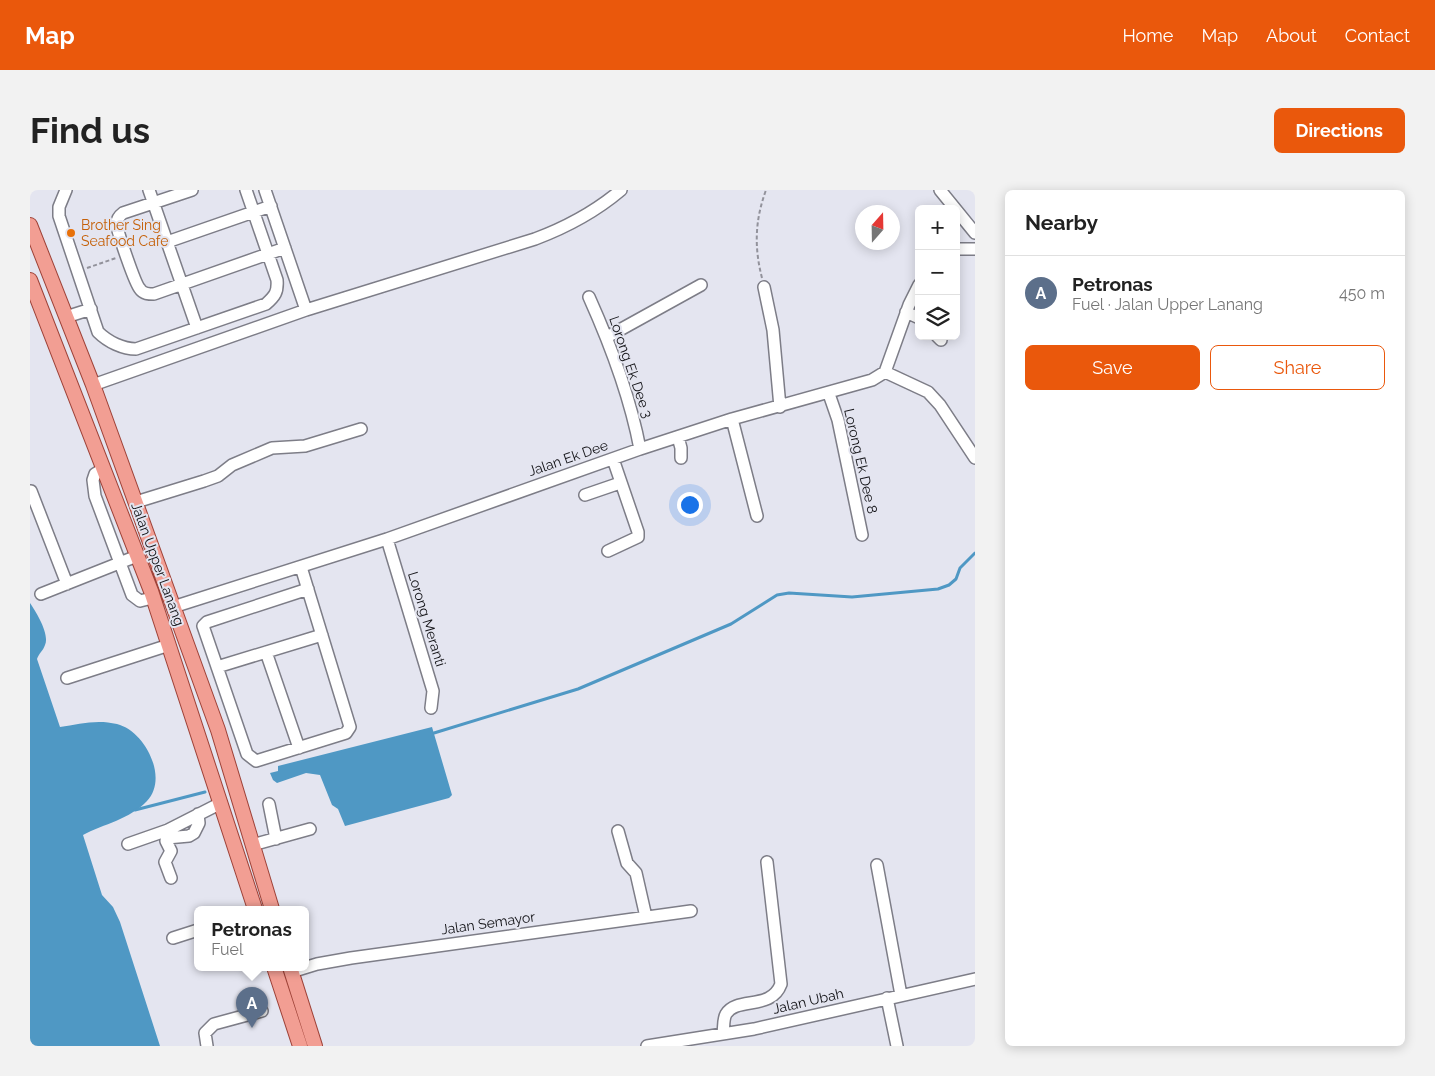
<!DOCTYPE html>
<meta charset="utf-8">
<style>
:root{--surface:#fff;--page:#f2f2f2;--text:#222;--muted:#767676;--line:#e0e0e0;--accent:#ea580c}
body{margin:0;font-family:Raleway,sans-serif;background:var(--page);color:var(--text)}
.controls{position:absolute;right:15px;top:15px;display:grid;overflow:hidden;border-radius:8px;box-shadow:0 2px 12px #0003}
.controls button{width:45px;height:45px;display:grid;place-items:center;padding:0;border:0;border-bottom:1px solid var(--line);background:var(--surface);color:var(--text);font:25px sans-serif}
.compass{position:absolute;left:825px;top:15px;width:45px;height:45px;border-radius:50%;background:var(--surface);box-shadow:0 2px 12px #0003;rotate:20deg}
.you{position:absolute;left:659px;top:314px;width:18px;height:18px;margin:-12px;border:4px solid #fff;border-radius:50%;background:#1a73e8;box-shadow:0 0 0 8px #1a73e833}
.badge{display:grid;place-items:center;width:32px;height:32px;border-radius:50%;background:var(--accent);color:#fff;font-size:16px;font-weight:700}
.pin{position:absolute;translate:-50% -41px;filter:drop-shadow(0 1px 2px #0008)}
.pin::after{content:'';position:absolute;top:26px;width:18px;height:15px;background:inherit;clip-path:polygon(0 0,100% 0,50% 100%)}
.popup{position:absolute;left:164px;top:716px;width:115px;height:65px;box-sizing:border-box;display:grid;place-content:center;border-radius:8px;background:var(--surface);filter:drop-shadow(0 1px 4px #0005);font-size:16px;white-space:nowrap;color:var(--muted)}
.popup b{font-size:19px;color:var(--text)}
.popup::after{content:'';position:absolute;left:50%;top:100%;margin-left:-10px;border:10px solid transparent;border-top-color:var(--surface)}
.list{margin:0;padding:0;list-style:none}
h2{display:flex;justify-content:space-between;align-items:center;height:65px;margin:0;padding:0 20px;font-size:21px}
h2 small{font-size:16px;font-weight:400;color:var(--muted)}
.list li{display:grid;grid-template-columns:32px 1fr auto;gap:15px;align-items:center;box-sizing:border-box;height:75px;padding:0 20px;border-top:1px solid var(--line)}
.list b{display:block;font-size:19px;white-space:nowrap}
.list p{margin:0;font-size:16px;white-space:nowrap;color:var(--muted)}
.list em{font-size:16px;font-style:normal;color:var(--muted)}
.actions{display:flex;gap:10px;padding:15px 20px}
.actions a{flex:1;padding:11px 0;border:1px solid var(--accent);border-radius:8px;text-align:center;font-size:18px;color:var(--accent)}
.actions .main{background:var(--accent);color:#fff}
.icon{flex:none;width:28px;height:28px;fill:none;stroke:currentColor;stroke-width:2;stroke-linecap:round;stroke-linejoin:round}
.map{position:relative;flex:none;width:945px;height:856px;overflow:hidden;border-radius:8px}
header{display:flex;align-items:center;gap:30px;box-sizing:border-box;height:70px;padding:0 25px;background:var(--accent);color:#fff}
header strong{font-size:24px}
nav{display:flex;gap:28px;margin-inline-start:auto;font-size:18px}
.intro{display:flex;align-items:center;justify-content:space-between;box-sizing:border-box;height:120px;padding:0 30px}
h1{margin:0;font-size:35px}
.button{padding:12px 22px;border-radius:8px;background:var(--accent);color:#fff;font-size:18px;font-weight:700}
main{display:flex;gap:30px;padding:0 30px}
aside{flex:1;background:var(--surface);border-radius:8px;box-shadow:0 2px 12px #0003}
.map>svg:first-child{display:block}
</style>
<header>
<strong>Map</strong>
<nav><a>Home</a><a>Map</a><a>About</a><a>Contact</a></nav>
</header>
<div class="intro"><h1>Find us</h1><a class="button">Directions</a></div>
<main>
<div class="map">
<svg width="945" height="856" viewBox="0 0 945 856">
<rect width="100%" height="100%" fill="#e4e5f0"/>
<path fill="#4f98c4" d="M0,413C6,422 20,444 15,455C13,461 9,463 7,469L30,537C49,534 67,529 87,534C115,541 139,588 117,611C100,629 74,634 53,645L72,705L83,717L90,732L130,856H0Z
M402,537L422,605L419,608L315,636L308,619L302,615L290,585L276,583L247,593L243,590L240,583L248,581V576Z"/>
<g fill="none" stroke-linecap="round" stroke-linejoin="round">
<path stroke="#4f98c4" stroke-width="3" d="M404,543L548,499L701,434L747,405L759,403L822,407L908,399L919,395L926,389L930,378L945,363
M105,620L175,602"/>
<defs>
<path id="minor" d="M36,0L29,17V26L68,142C78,152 93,159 106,159L236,114C245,106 248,102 247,90L216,0
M119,0L167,138
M162,0L93,23C89,26 86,30 87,36C88,43 105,94 110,99C113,104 119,104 124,104L255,58
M235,0L276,120
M910,0L945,43
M137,52L241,16
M926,59H945
M734,97L743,140L750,217
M559,107C581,156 600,206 610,259
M876,122L889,128
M36,127L61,119
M907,146L911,150
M577,147L671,95
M855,182L898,202L910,215L945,268
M63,195L276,120L505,49C537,37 565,22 591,0
M799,204L808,230L832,345
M702,229L727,326
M648,247L651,258V268
M73,279L65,284L63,290L65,306L102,405L110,411L122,408
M1,301L37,394
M555,305L590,293
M106,312L174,291L188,286L202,275L242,258L275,256L331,239
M357,349L403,501L401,518
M578,361L608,347V342L583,269
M271,377L320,537L316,543L226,571L217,564L173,436L177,432L278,399
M11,404L107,366
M143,417L357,349L610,259L702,229L842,190L855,182L879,115L889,95
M236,462L269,558
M187,477L292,445
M37,488L139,455
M239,614L246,649
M138,640L136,651L141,661L135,672L141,688
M588,641L597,673L606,683L616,727
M137,648L159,646L164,643L169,633L168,624
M98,654L138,640L191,613
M222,655L280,639
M847,675L871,805
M143,748L168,740
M261,782L287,774L321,768L661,721
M857,808L867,856
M693,843C694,838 693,829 696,824C707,806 741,821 751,794L737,672
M177,856L175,843L184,834L232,821
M617,856L724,839L945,789"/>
<path id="major" d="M0,35L63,195L188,540L242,719
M0,90L121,401L225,719
M244,777L270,856
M260,777L285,856"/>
</defs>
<use href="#minor" stroke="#7d7d87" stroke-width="14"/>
<use href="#major" stroke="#9e4238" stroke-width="16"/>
<path stroke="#92929b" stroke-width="2" stroke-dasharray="4 2.5" stroke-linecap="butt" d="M57,78L86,68
M732,88C724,57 725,30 736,0"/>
<use href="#minor" stroke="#fff" stroke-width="11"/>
<use href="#major" stroke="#f29e93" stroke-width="14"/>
</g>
<circle fill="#e8710a" stroke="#e4e5f0" stroke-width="2" cx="41" cy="43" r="5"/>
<g text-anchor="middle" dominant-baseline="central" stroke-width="4" stroke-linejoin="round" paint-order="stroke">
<g font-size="14" fill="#c56008" stroke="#e4e5f0" text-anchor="start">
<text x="51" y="35">Brother Sing<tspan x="51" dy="16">Seafood Cafe</tspan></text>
</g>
<g font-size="14" fill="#111115" stroke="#e4e5f0">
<text transform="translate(601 177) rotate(71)">Lorong Ek Dee 3</text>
<text transform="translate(538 268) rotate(-19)">Jalan Ek Dee</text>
<text transform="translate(831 271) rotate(77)">Lorong Ek Dee 8</text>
<text transform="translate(128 374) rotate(70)">Jalan Upper Lanang</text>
<text transform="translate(397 429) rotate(73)">Lorong Meranti</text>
<text transform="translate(458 733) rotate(-8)">Jalan Semayor</text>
<text transform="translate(778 811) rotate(-13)">Jalan Ubah</text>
</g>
</g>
</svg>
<div class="controls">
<button>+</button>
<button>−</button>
<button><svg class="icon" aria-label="layers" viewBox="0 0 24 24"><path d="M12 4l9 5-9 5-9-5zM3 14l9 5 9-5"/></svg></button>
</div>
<svg class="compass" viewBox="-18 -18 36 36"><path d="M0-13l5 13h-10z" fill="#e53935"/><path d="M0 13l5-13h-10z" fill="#767676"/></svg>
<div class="you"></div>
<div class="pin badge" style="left:222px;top:838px;background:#5c6f8a">A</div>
<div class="popup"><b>Petronas</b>Fuel</div>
</div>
<aside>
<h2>Nearby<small></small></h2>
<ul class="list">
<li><span class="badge" style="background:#5c6f8a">A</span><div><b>Petronas</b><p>Fuel · Jalan Upper Lanang</p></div><em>450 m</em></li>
</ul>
<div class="actions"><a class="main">Save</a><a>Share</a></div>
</aside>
</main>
